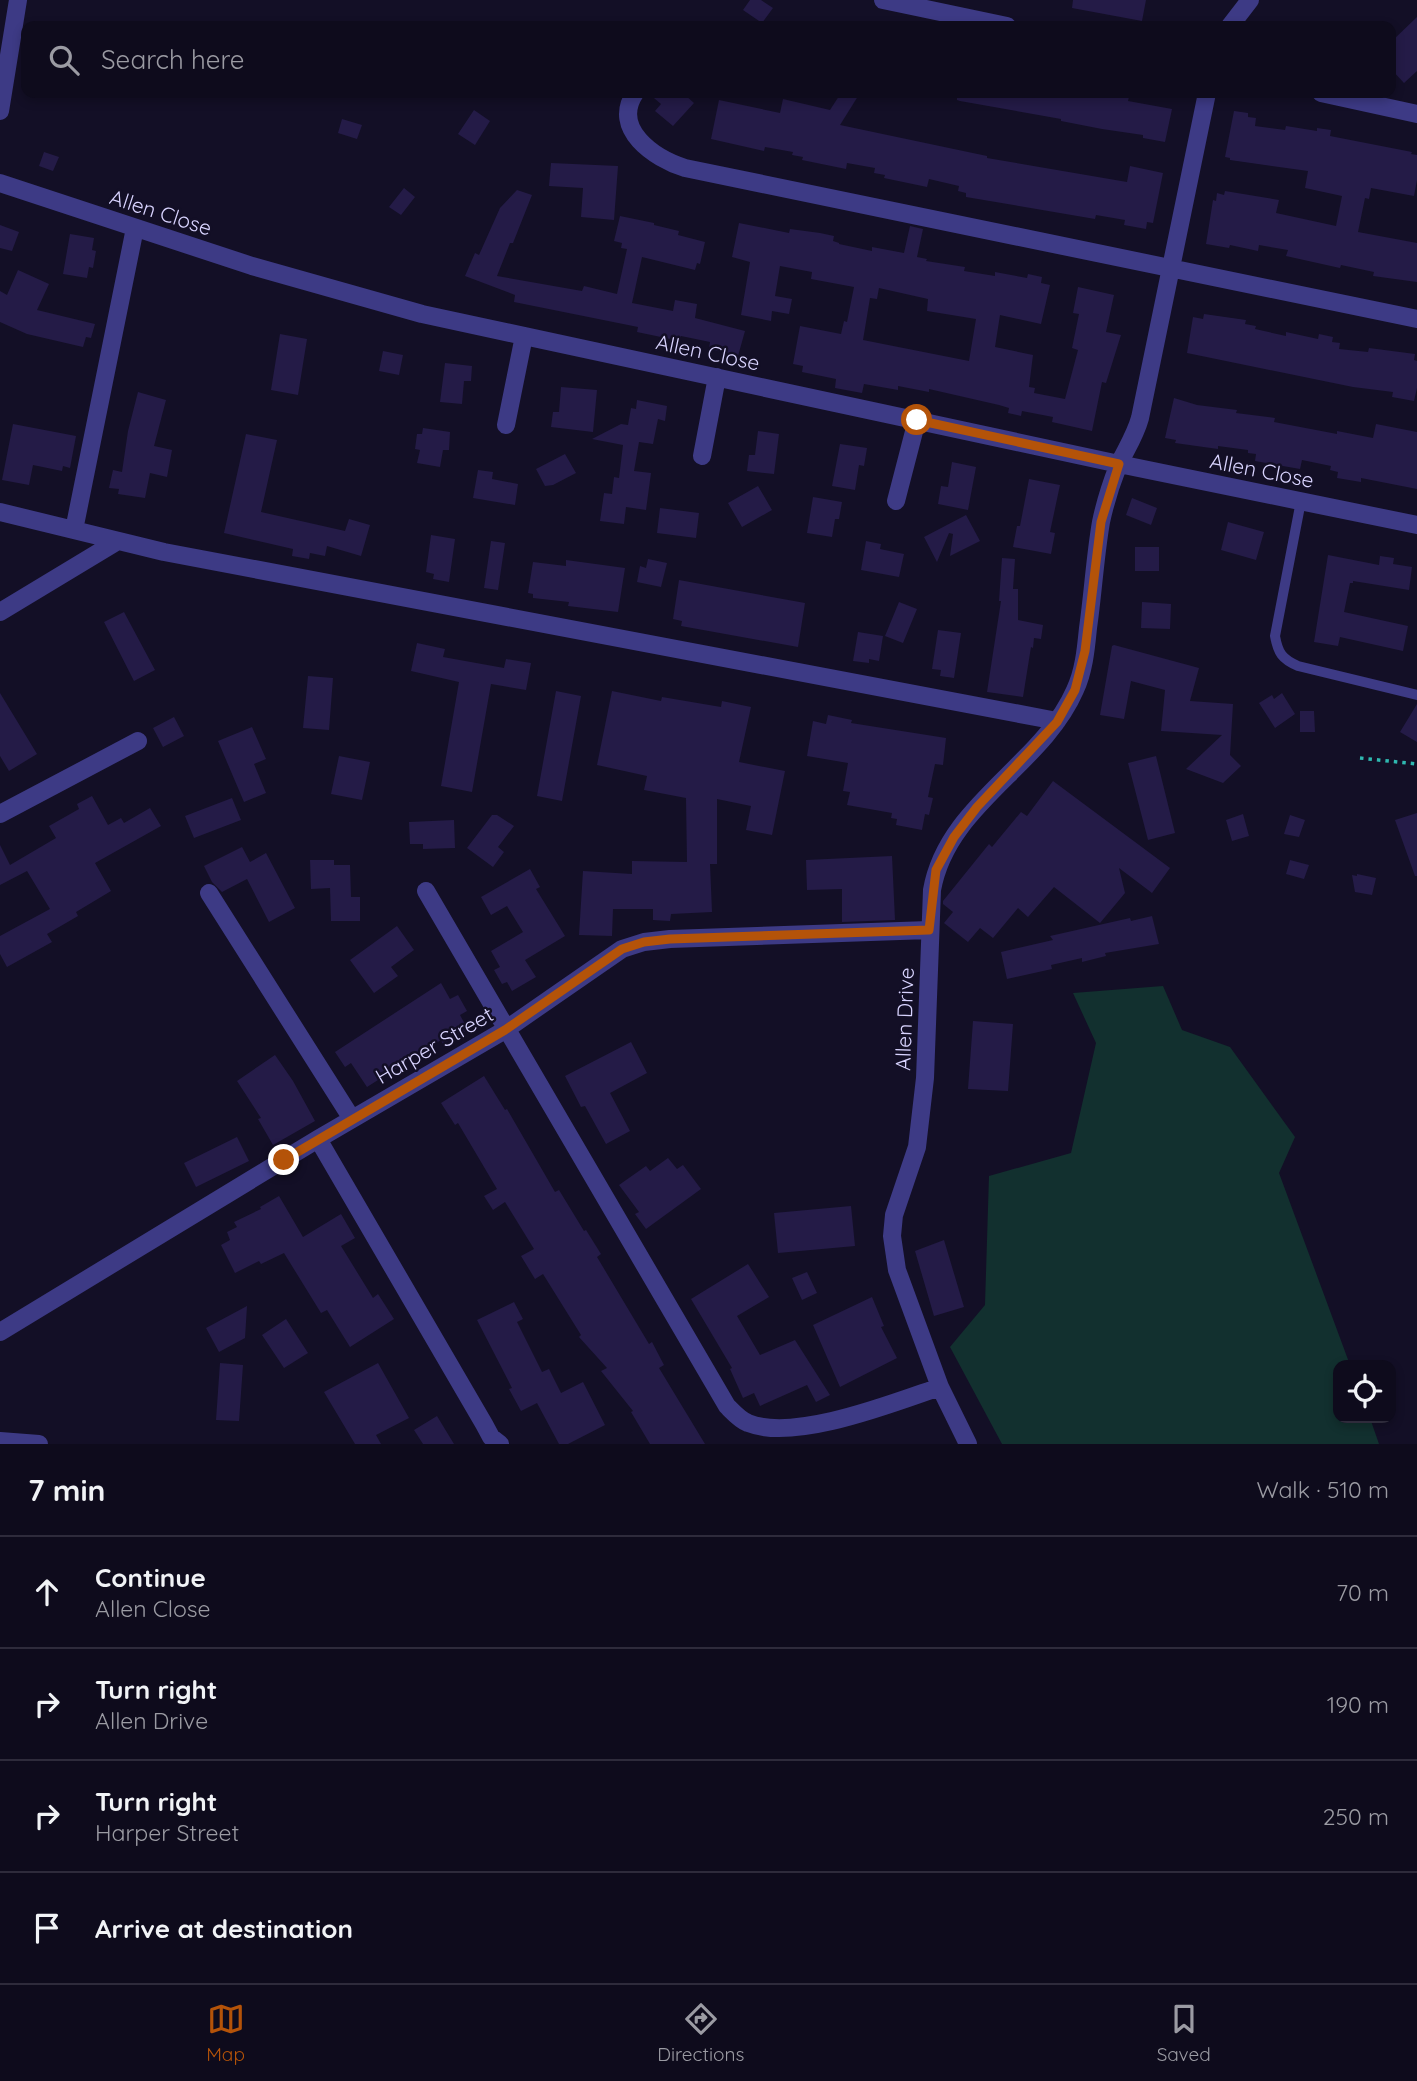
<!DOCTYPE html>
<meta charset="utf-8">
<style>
:root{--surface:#0e0b1c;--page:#171425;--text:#f1f3f6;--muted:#9b9ba3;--line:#2e2b3b;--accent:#b45309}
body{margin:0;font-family:Quicksand,sans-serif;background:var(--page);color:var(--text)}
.controls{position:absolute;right:21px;bottom:21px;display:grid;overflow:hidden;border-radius:14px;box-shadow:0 4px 10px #0003}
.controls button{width:63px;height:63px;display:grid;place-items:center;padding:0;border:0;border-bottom:2px solid var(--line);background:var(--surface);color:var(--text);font:35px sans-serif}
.stop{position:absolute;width:21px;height:21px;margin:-16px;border:5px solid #b45309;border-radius:50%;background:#fff}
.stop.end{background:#b45309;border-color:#fff;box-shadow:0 2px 7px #0008}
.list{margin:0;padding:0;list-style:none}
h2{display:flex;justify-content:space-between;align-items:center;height:91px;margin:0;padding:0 28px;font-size:30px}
h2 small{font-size:23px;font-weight:400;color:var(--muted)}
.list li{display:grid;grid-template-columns:46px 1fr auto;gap:21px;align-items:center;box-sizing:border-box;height:112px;padding:0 28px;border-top:2px solid var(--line)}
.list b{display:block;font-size:26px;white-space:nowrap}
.list p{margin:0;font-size:23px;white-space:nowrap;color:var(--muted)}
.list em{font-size:23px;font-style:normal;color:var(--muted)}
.icon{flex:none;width:38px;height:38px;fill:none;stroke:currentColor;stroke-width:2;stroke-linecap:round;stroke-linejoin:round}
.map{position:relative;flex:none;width:1417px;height:1444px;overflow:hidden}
.search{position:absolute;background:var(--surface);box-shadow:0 4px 10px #0003;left:21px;right:21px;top:21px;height:77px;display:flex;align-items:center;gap:18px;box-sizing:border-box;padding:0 24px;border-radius:14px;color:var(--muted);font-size:26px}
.sheet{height:539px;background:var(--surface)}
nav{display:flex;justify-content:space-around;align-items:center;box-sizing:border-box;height:98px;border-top:2px solid var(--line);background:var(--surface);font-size:19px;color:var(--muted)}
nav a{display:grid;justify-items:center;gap:4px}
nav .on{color:var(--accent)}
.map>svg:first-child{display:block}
</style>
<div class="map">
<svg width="1417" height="1444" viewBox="0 0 1417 1444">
<rect width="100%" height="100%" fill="#130f26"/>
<path fill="#12302f" d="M1163,986L1182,1030L1230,1047L1295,1137L1279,1173L1350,1365H1338V1418H1370L1379,1444H1002L950,1347L985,1305L989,1176L1071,1153L1096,1043L1073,993Z"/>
<path fill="#241b47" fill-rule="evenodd" d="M750,0H761L773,8L762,23L743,10Z
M1073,0H1146L1142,21L1072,8Z
M1417,17V71L1404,83L1391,69V42Z
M648,93H683L694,103L673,126L655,111L661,104Z
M841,93H860L840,125L987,156V158L1127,182L1130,166L1163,173L1153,223L1147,222L1146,229L1124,225L1125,220L1096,215L1095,219L966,197V193L958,191L959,186L929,179L927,187L884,178L885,175L874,173L875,168L847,163L846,169L802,160L803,157L792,155L793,152L765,147L764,151L711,139L719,100L780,113L783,99L830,110Z
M957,93H1120V96L1129,97L1128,101L1172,109L1165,142L1143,138V135L1102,129L1061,121V119L960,101L957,100Z
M474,110L490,121L475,145L458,134Z
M1234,111L1248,113V117L1256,118L1255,126L1285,130L1286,126L1317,131V128L1331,130L1330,136L1412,152L1411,154L1417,155V180L1414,196L1371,188L1369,199L1365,198L1358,232L1417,243V282L1373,276L1374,272L1341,265L1340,268L1286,256L1288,250L1259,245L1258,251L1230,245L1229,248L1206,244L1213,200L1216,201L1217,193L1224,195L1225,191L1279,200L1276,213L1336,226L1342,196L1305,188L1308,171L1230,160V158L1225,157Z
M342,119L362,125L357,139L338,133Z
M44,152L59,157L53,171L39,166Z
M551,163L618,166L614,220L581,217L583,188L549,186Z
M404,188L415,197L401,215L389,207Z
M517,190L532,195L513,243H510L497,276L582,291L584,286L617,294L627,249L621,248L622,243L614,241L620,216L654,223V225L679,231L678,235L705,242L700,264L697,263L695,270L642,257L632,303L673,311L675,300L697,304L695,318L745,331L738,356L709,349L710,342L681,336L680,341L637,332L638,327L514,302L515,295L465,276L475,253L479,255L500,208Z
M739,223L789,233L790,229L820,233L834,236L833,241L839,243V244L872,251V247L904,253L910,226L923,229L917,257L927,259L926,261L965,267L964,271L995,276V272L1027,278L1028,274L1042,277L1041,283L1050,285L1041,324L1000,315L995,347L1033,355L1029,387L1035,388L1034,393L1065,399L1078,350L1072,348L1079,314L1073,313L1078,287L1114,295L1106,332L1121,335L1106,383L1102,382L1092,431L1052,422L1053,417L1022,411L1021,416L1008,413L1009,408L999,405L929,389V392L898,386V390L864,384L862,393L835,388L836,379L802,372L803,366L793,364L800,326L841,334L844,321L847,322L854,287L811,279L812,272L780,266L775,296L792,299L789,314L772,311L771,321L741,315L750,262L732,257ZM879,288L928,299L927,311L976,319L969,361L863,340L870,298L877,299Z
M0,225L19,232L12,251L0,248Z
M70,234L94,238L92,250L96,251L93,268L89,267L87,278L63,274Z
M18,270L49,284L37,310L95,324L91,338L86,337L83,347L27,334L0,322V291L7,295Z
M1204,314L1246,320L1245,324L1256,326L1255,329L1286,336V332L1318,339L1319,334L1333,337L1332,342L1340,343L1339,349L1368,352L1369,348L1415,354L1414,360L1417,361V388L1414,401L1392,397L1393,392L1353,387L1187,353L1193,317L1203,319Z
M280,334L307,339L298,395L271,390Z
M383,351L403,355L399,375L379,371Z
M445,363L472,366L471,381H464L462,404L440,402Z
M561,387L597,390L593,432L551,427L553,412H559Z
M138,392L166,400L154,446L172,450L167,477L150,473L145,498L118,494L119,489L109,488L113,470L122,472L128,431Z
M1174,398L1197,405L1237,410L1236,413L1275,418L1274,422L1337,434V431L1373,438L1376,424L1417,432V489L1361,478V482L1337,478L1338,472L1330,470L1331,466L1302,460L1300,469L1255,461L1256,454L1248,453V450L1218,446V449L1175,443L1176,440L1165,438Z
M637,400L667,406L665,421L658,419L653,444L639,442L634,471L651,473L646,510L626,507L624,524L600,521L604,493L612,494L614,477L619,478L623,445L592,439L621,424L628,425L631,408L636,409Z
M13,424L76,436L70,468L63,466L62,471L33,465L29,485L2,480Z
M423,428L450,432L449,450H443L440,467L417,463L420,450L415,449L417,434H422Z
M758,431L779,434L774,474L747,471L749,455H755Z
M246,434L277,440L261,512L345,531L349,519L370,525L361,556L327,546L325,556L310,553L309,559L292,556L293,549L224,533Z
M840,444L867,448L864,466L859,465L855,490L832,486Z
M565,454L576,473L553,485L545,486L536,469Z
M952,462L976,467L968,510L938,504L941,486L948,487Z
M478,470L493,472L492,479L518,484L515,505L473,498Z
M1029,479L1060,485L1050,532L1055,533L1051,554L1013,547L1017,526H1020Z
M758,486L772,510L742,527L728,503Z
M813,497L842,502L839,519H835L832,537L807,533Z
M1132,498L1157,508L1151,525L1126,515Z
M660,508L699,513L696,538L657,533Z
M966,515L980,541L950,556L953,534L949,533L937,562L924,537Z
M1228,522L1264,532L1256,560L1221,550Z
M431,535L455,539L449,582L433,579L434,574L426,572Z
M491,541L505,543L498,590L484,588Z
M866,541L881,544L880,549L904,554L899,577L861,570Z
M1135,547H1159V571H1135Z
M1328,555L1379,565L1380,556L1394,558L1393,564L1412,567L1409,590L1353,581V583H1350L1344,612L1408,626L1403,651L1340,637L1338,646L1314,642Z
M1002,558L1015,559L1013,589H1018V620L1043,625L1041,639L1034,638L1033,648L1031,647L1023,697L987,692L1001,601H999Z
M648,559L667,563L661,587L637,582L640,566L646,568Z
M566,560L625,568L618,612L568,606L569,602L533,598V594L528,593L533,562L566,566Z
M679,580L805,603L798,647L681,626L682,621L673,619Z
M899,602L917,609L903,643L885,636Z
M1142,602L1171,604L1170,629L1141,628Z
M124,612L155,670L134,681L104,622Z
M938,630L961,633L954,678L940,676L941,670L932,669Z
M858,632L883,636L879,661L869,659V663L853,661Z
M417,643L445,649L443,657L504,668L506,659L531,663L526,690L491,684L472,792L441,786L459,682L411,671Z
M1114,645L1199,668L1190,701L1233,704L1230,755L1241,766L1223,783L1186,769L1222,735L1161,731L1165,690L1131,681L1124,719L1100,715L1112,646Z
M308,676L333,678L329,730L303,728Z
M556,691L581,696L562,801L537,796Z
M612,691L661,701L662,697L721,707L722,701L751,707L739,762L785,771L772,835L746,830L751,806L717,799V864H710L712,912L671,914L670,921L653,920V909H613L612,936L579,935L583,871L632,874V861L687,862L686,798L644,790L647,776L597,765Z
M0,693L37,754L9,771L0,756Z
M1282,693L1295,714L1275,728L1259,703L1272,695L1274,699Z
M1417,704V742L1400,732Z
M1300,711H1314L1315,732H1300Z
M828,715L852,720L851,723L946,738L943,765L935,764L928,797L933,798L929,815L925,814L922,830L896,825L897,819L891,818L892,813L847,805L850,792L843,791L848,763L807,756L813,721L826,724Z
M174,717L184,736L163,747L153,728Z
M252,727L266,759L254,764L266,793L244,802L218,741Z
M339,756L370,762L362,800L331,794Z
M1156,756L1175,833L1148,840L1128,763Z
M1053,781L1170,868L1152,893L1119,868L1125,893L1100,923L1054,887L1028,917L1018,908L993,938L980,928L968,942L944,923L953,912L943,904V901L989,844L992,847L1021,812L1027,816Z
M92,796L108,825L121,818L124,823L150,808L161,826L95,863L111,891L76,912L78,916L47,934L52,942L7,967L0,954V936L50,909L27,871L0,885V845L10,865L56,838L49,826L79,809L77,804Z
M232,798L241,820L194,838L185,816Z
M1417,813V876H1415L1395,820Z
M1243,814L1249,836L1232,841L1226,820Z
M492,815H497L514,826L498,847L504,852L493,867L467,848Z
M1290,815L1305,820L1299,837L1284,834Z
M454,820L455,848L423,849V844H410L409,822Z
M242,847L250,862L266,853L295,908L269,922L247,879L222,892L212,882L204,866Z
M892,856L895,920L842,922V889L807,890L806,860Z
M310,860H334V865H350L351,897H360V921H331L330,888L311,889Z
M1290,860L1309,865L1304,879L1286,874Z
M530,869L540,887L536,889L565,936L525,960L536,977L512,991L507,982L502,984L494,970L500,967L491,951L523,932L507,906L491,915L481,897Z
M1357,874L1376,878L1372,895L1355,892L1352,875L1357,876Z
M1152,916L1159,944L1105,953L1106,956L1082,962V958L1051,965L1052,969L1007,979L1001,952L1053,940L1050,936L1130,918L1131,921Z
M397,926L414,950L391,967L398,976L374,993L350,960Z
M441,983L450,999L458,995L467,1011L460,1015L468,1030L443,1044L441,1040L367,1087L351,1063L345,1067L335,1052Z
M973,1021L1013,1024L1008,1091L968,1089Z
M631,1042L647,1073L610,1093L630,1131L606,1144L585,1106L581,1107L565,1076Z
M275,1055L293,1081L315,1121L273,1145L258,1119L261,1118L237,1081Z
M484,1076L505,1110L507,1109L555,1192L559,1190L584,1231L586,1230L601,1254L597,1257L649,1344L652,1342L664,1365L659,1368L705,1444H650L631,1412L633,1411L601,1371L607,1368L579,1337L581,1335L543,1274L535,1279L521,1256L534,1249L505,1202L493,1210L484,1196L497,1189L458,1123L455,1125L441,1103Z
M237,1137L249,1161L196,1187L184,1163Z
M668,1158L677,1169L683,1165L701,1189L646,1229L635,1214L639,1212L619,1185L646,1166L650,1171Z
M279,1196L303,1237L341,1214L355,1238L341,1246L373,1298L378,1294L394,1319L350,1347L327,1310L321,1313L284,1253L261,1264L259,1261L235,1273L221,1245L230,1240L227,1232L237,1227L234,1222L261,1209L260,1207Z
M851,1206L855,1246L778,1253L774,1213Z
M944,1240L964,1307L934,1316L915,1251Z
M748,1264L769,1297L737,1316L760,1355L795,1340L830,1395L816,1402L807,1385L760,1406L754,1393L743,1398L730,1369L732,1368L691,1299Z
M807,1272L817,1293L802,1300L792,1278Z
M872,1297L884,1326L881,1327L897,1358L840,1387L813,1325Z
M514,1302L523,1319L517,1322L542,1372L549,1369L561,1393L583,1382L605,1425L568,1444H559L537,1403L521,1411L509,1389L512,1388L477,1320Z
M247,1306L245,1338L219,1352L206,1328Z
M286,1319L308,1353L284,1368L262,1335Z
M220,1363L243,1365L239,1421L216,1420Z
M378,1363L409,1418L376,1435L381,1444H355L324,1392Z
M437,1416L454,1444H423L414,1430Z"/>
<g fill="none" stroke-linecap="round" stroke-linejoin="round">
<path stroke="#2fb8b0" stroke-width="3.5" stroke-dasharray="3.5 5" stroke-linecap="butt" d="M1360,758L1417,764"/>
<path stroke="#3d3a85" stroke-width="10" d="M1301,501L1275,636C1278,653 1282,659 1298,666L1417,695"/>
<path stroke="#3d3a85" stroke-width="18" d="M883,0L1007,26
M1230,26L1250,0
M635,93C611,129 654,158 685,168L1417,319
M1321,93L1417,114
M0,111L18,0
M0,183L252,266L422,314L1119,464L1417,525
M506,425L524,336
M702,456L717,377
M896,501L917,420
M0,512L164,552L1057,721
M74,530L135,228
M0,612L116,542
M0,814L138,741
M426,891L727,1406C733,1412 740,1420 748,1423C795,1442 893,1403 940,1387
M209,893L352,1119
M318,1139L484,1424L491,1437L500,1444
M0,1332L318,1139L505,1030L622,949L644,942L670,939L929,930
M968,1444L940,1387L897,1270L892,1236L894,1215L917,1147L925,1078L932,890C947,804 1042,766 1075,690C1084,671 1086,648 1088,628C1093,593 1095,557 1101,522C1105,503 1111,484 1118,466C1126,449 1135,436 1140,418L1207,93"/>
<path stroke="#3d3a85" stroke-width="18" d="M0,1441L39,1444"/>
</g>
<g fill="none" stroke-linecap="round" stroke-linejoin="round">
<path stroke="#b45309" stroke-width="9" d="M284,1160L505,1030L622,949L644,942L670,939L929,930L936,870L954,837L977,807L1057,722L1075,690L1085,651L1101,522L1119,464L917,420"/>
</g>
<g text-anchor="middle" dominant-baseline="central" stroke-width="5" stroke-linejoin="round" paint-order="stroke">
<g font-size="21" fill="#d9d4ff" stroke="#130f26">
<text transform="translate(161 212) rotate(18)">Allen Close</text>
<text transform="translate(708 352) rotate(12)">Allen Close</text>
<text transform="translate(1262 470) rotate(11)">Allen Close</text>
<text transform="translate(904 1019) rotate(-88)">Allen Drive</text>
<text transform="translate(434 1045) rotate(-30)">Harper Street</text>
</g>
</g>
</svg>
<div class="controls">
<button><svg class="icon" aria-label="locate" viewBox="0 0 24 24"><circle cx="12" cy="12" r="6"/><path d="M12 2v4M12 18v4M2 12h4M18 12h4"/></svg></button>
</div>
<div class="stop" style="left:917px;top:420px"></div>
<div class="stop end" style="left:284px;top:1160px"></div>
<div class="search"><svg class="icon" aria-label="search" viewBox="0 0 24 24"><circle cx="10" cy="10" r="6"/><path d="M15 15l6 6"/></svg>Search here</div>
</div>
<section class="sheet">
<h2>7 min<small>Walk · 510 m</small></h2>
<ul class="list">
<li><svg class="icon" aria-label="ahead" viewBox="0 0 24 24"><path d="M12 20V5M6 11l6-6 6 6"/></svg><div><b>Continue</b><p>Allen Close</p></div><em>70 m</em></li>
<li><svg class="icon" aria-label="right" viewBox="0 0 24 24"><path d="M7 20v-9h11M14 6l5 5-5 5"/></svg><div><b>Turn right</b><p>Allen Drive</p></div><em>190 m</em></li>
<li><svg class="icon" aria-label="right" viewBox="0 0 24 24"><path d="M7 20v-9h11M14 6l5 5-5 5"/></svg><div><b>Turn right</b><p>Harper Street</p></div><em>250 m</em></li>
<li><svg class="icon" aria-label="arrive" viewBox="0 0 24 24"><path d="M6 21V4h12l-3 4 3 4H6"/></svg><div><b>Arrive at destination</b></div></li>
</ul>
</section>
<nav>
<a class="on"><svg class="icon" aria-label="map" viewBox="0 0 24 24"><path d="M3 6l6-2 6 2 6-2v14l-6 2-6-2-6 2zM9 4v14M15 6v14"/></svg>Map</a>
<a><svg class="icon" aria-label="directions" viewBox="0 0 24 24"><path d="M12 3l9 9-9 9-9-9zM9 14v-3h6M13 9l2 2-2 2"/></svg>Directions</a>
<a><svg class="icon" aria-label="saved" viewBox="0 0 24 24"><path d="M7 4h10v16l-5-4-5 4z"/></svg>Saved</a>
</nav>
